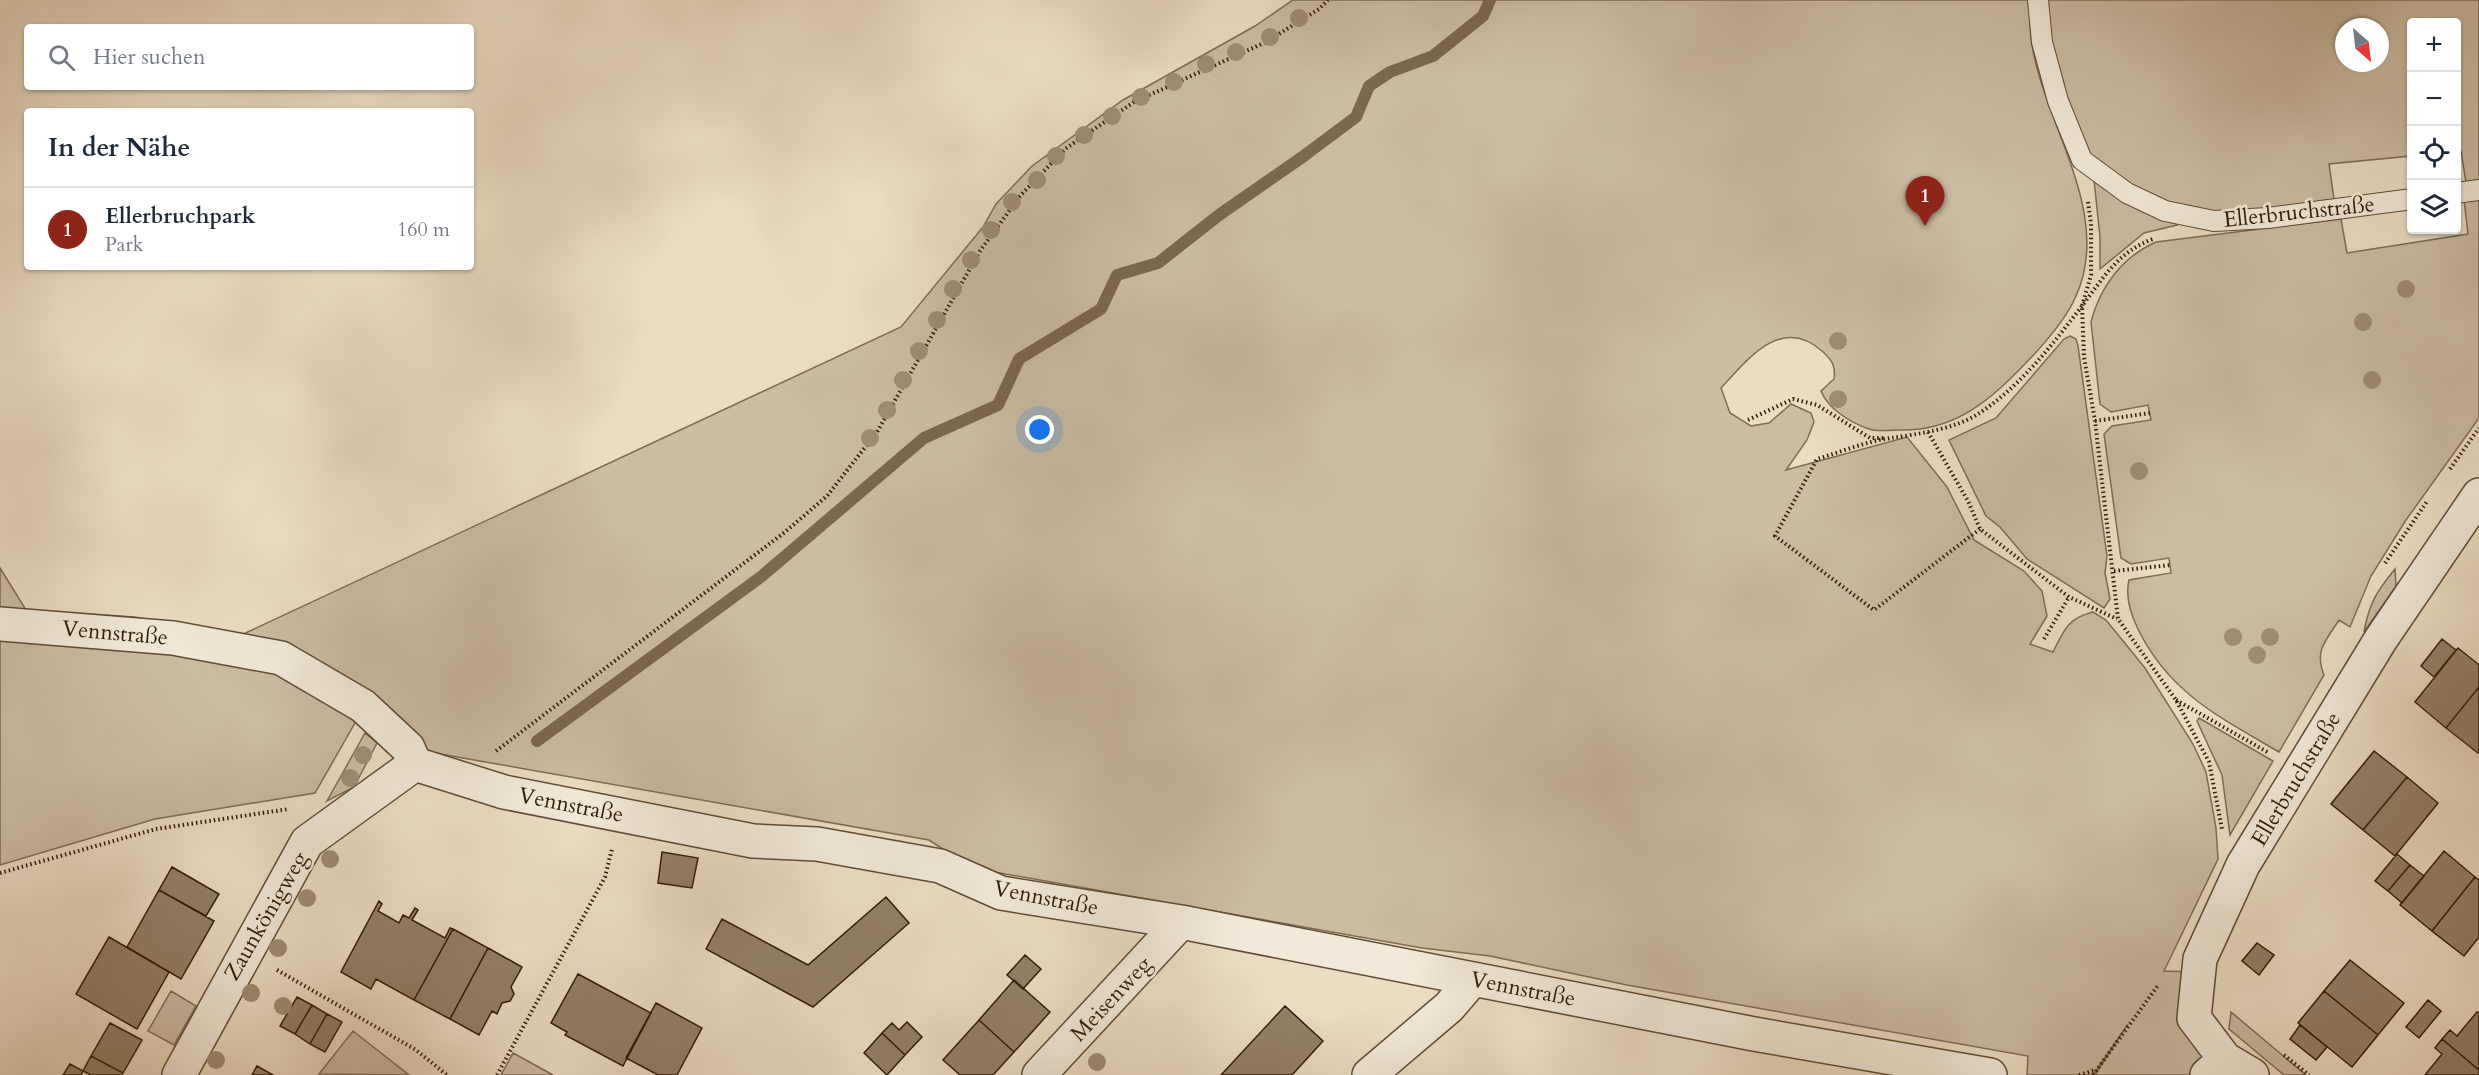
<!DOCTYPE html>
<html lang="de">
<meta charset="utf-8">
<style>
:root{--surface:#fff;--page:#f6f6f7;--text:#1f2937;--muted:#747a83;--line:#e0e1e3;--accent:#8f2418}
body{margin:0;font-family:Cardo,serif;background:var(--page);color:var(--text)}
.controls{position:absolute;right:18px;top:18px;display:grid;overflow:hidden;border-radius:6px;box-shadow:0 2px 4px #0004}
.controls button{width:54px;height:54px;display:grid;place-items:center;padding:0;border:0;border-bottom:2px solid var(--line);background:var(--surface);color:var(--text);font:30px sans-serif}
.compass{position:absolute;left:2335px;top:18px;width:54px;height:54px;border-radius:50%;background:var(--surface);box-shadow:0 2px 4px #0004;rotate:152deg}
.you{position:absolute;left:1040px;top:430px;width:21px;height:21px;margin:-15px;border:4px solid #fff;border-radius:50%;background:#1a73e8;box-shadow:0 0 0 9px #1a73e833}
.badge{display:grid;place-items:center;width:39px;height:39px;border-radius:50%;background:var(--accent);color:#fff;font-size:20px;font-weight:700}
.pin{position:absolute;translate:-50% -50px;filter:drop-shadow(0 2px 3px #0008)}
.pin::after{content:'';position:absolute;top:32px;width:21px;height:18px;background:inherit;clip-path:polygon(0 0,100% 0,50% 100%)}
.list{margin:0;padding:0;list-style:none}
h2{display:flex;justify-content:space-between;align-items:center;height:78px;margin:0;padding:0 24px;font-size:26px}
h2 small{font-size:20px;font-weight:400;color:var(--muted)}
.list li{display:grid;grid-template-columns:39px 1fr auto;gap:18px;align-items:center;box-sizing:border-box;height:84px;padding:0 24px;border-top:2px solid var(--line)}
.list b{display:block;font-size:22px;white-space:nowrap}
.list p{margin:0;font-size:20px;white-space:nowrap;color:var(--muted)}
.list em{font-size:20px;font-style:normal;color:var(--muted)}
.icon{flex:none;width:33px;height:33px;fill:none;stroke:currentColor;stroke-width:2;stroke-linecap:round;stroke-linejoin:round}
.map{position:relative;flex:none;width:2479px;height:1075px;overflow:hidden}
.search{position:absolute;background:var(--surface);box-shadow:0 2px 4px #0004;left:24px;top:24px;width:450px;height:66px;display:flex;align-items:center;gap:15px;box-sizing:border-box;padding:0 21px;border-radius:6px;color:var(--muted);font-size:22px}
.panel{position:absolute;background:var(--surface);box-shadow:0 2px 4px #0004;left:24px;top:108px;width:450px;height:162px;border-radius:6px}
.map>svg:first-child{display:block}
</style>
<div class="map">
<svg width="2479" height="1075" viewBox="0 0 2479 1075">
<rect width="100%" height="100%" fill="#ebddc3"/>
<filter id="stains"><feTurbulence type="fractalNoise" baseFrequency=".00333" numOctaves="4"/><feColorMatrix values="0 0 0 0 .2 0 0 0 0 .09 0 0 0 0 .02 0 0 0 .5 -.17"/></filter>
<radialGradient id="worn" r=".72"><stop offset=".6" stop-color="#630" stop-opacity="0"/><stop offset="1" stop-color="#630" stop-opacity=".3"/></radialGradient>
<path fill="#cbbca3" stroke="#7e6c54" stroke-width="1.5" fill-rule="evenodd" d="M1293,0H2032C2031,9 2030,18 2030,27C2034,112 2116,208 2076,296C2066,320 2037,352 2018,371C1985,405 1950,431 1901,430C1891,430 1878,432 1869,429C1851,423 1828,409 1821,391L1834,379C1836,366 1832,360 1822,351C1781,315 1748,359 1721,388L1730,413L1751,426L1769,423L1791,404L1811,413L1814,422L1807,440L1786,470L1907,437L1947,487L1974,540L2024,571L2042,591L2047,616L2030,644L2053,652C2064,630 2068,618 2093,612L2106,620L2145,668L2193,744L2206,772L2216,828L2218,859L2164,971L2192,972L2219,1059L2202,1075H2095L2128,1024L2093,1075H2027L2028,1056L1627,985L1490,956L1422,948L972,868L929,840L423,751L375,695L355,723L315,793L155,819L0,865V568L26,610L135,617L239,636L901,327L983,227L996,204L1032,166L1123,100L1255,26Z
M2038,0H2479V188L2467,189L2461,151L2457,152L2456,22H2412L2411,156L2329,164L2335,206L2268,218L2165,211L2082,160ZM2344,27H2380V63H2344Z
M2094,180L2171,220L2177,225L2144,233L2100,269V237Z
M2479,198V418L2406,520L2371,576L2350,627L2339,620C2326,641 2314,650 2324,675L2279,752C2221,718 2169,693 2138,629C2130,613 2125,597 2129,580L2171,573L2169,558L2131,564L2121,558L2104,434L2112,426L2151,420L2148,405L2111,412L2100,404L2091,322C2100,287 2122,257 2156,242L2341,219L2347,253L2468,234L2464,200Z
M2070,336L2076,339L2078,346L2107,556L2105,573L2110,599L2104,608L2027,559L2000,527L1986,516L1949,440L1996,418L2064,339Z
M2395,569L2396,586L2364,632C2369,603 2377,591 2395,569Z
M2199,718L2273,761L2230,835L2222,775L2197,721Z
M365,733L377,743L354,787L327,801Z
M171,991L196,1006L174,1045L148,1031Z
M2231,1012L2306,1075H2284L2229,1029Z
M353,1031L409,1075L319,1074Z
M513,1053L553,1075H501Z"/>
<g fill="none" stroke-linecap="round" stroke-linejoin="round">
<path stroke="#7b6850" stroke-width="12" d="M537,741L762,576L924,438L998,405L1019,359L1101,309L1117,275L1158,263L1219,215L1301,158L1356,117L1369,86L1390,72L1433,56L1483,16L1490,0"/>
</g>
<path fill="#928067" stroke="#311c04" stroke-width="1.5" d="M2442,639L2456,650L2434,677L2421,666Z
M2458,648L2479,665V687L2446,728L2415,702Z
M2479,687V752L2478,753L2446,728Z
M2374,751L2407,777L2363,830L2331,804Z
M2407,777L2438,803L2395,856L2363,830Z
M2444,851L2475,877L2432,931L2400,905Z
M662,852L698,858L692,888L658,883Z
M2397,854L2410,865L2388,891L2375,881Z
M2410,865L2424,876L2402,903L2388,891Z
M172,867L219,894L206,916L159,890Z
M2475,877L2479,880V937L2464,956L2432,931Z
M159,890L214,921L181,979L127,947Z
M886,897L909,923L813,1007L706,949L722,919L808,965Z
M379,901L382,904L378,911L399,923L403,915L409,918L415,908L418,910L412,920L445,938L450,928L453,929L414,1000L376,979L371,989L341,972Z
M453,929L488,948L450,1019L414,1000Z
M109,937L169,972L137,1029L76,994Z
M2257,943L2274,955L2259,975L2242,961Z
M488,948L522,967L511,987L514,994L510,1001L502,1003L497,1014L492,1011L479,1035L450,1019Z
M1025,955L1041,969L1023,989L1007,975Z
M2350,960L2404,1003L2378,1035L2324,991Z
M578,974L651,1013L623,1066L565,1035L567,1032L551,1023Z
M1014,980L1050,1012L1014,1052L979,1020Z
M2324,991L2378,1035L2352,1067L2298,1023Z
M297,997L312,1005L295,1034L280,1026Z
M2428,1000L2441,1011L2419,1038L2406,1027Z
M656,1003L702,1028L677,1075H658L626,1058Z
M312,1005L327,1014L310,1044L295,1034Z
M1285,1006L1323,1041L1292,1075H1221Z
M2477,1012L2479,1013V1070L2442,1039L2450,1030L2457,1036Z
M327,1014L342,1022L325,1052L310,1044Z
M979,1020L1014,1052L993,1075H960L943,1060Z
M907,1022L922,1037L905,1055L882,1033L892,1023L899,1030Z
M110,1023L142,1040L123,1073L91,1056Z
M2300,1025L2327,1047L2316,1060L2290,1039Z
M882,1033L905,1055L887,1075L864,1053Z
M2442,1039L2479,1070V1075H2425L2442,1054L2435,1048Z
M91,1056L123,1073L122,1075H91L83,1071Z
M70,1064L83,1071L81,1075H63Z
M257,1066L273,1075H252Z"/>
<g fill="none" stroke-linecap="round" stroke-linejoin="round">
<defs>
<path id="service" d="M2038,0L2042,42L2058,101L2082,160L2127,193L2165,211L2214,221L2268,218L2412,199
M2456,193L2479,190"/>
<path id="minor" d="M0,624L173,638L281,658L363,706L408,748L415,764L504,792L753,841L817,844L940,866L1001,893L1181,922L1754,1034L1990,1075
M2225,1059L2252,1075
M179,1075L307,842L415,764
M1039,1075L1181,922
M1369,1075L1449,1007L1473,979
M2207,1075L2225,1059L2194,1018L2200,959L2243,865L2381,639L2479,495"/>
</defs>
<use href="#service" stroke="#604c34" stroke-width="22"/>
<use href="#minor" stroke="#604c34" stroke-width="36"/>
<path stroke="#311c04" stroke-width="4" stroke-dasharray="1.5 3" stroke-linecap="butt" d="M2088,202L2091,223V275L2082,306L2084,357L2095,421L2118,619L2176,700L2209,762L2222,829
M1748,420L1793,399L1817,405L1870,438H1884
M2095,421L2150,413
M1928,432L1968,501L1980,529L2069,597L2117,619
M2450,469L2479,428
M1980,529L1874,610L1775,536L1817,459C1841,452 1867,441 1891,438C1918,434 1955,429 1978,414C2020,387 2052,345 2082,306C2103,278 2119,251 2153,239
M2385,563L2428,500
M2114,571L2171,565
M2044,639L2069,597
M2176,700L2269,753
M496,751L785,532L827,496L877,432L980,251L1020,196L1065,149L1134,102L1266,42L1319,9L1328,0
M0,873L156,829L289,809
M277,970L416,1050L447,1075
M2284,1055L2309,1075
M497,1075L605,877L612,849
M2079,1075L2095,1070
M2093,1075L2159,984"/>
<use href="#service" stroke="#f2e9d8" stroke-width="20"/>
<use href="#minor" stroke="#f2e9d8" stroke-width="33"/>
</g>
<g fill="#9e8d74">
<circle cx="1299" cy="18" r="9"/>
<circle cx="1270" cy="37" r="9"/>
<circle cx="1236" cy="52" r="9"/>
<circle cx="1206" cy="64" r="9"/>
<circle cx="1174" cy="82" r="9"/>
<circle cx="1141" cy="97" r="9"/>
<circle cx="1112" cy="116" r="9"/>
<circle cx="1084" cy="135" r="9"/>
<circle cx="1056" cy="156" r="9"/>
<circle cx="1037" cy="180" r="9"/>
<circle cx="1012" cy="202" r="9"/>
<circle cx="991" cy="230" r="9"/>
<circle cx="971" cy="260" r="9"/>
<circle cx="953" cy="289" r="9"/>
<circle cx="2406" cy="289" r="9"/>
<circle cx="937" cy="320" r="9"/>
<circle cx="2363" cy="322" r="9"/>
<circle cx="1838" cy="341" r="9"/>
<circle cx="919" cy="351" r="9"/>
<circle cx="903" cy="380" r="9"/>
<circle cx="2372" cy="380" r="9"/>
<circle cx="1838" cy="399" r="9"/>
<circle cx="887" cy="410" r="9"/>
<circle cx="870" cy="438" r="9"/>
<circle cx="2139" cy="471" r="9"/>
<circle cx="2233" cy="637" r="9"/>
<circle cx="2270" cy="637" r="9"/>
<circle cx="2257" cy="655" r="9"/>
<circle cx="363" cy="755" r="9"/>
<circle cx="350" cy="778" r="9"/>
<circle cx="330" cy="859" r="9"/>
<circle cx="307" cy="898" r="9"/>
<circle cx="278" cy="948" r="9"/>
<circle cx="251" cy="993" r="9"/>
<circle cx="283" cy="1006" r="9"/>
<circle cx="216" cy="1060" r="9"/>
<circle cx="1097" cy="1062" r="9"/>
</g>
<g text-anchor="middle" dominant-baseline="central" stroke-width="5" stroke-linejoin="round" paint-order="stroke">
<g font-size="22" fill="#311c04" stroke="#f2e9d8">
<text transform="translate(2299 212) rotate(-6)">Ellerbruchstraße</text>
<text transform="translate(115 633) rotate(5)">Vennstraße</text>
<text transform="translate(2296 779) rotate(-59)">Ellerbruchstraße</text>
<text transform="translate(571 805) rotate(11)">Vennstraße</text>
<text transform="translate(1046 898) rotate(11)">Vennstraße</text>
<text transform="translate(266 916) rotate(-60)">Zaunkönigweg</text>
<text transform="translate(1523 989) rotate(11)">Vennstraße</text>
<text transform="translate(1111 999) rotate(-47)">Meisenweg</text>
</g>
</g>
<rect width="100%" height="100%" filter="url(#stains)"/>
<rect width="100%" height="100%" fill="url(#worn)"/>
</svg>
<div class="controls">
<button>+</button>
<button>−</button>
<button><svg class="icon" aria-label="locate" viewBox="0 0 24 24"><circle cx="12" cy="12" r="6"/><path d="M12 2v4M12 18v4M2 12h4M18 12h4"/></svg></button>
<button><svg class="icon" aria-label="layers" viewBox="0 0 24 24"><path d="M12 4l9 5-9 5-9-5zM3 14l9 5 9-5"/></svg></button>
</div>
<svg class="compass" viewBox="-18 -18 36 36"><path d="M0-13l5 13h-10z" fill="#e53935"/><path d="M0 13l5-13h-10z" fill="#747a83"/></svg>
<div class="you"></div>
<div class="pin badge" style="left:1925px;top:226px">1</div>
<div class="search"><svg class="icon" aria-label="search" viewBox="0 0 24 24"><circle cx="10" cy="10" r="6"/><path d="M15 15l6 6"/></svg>Hier suchen</div>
<section class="panel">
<h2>In der Nähe<small></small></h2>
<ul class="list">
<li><span class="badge">1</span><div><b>Ellerbruchpark</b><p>Park</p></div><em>160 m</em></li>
</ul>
</section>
</div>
